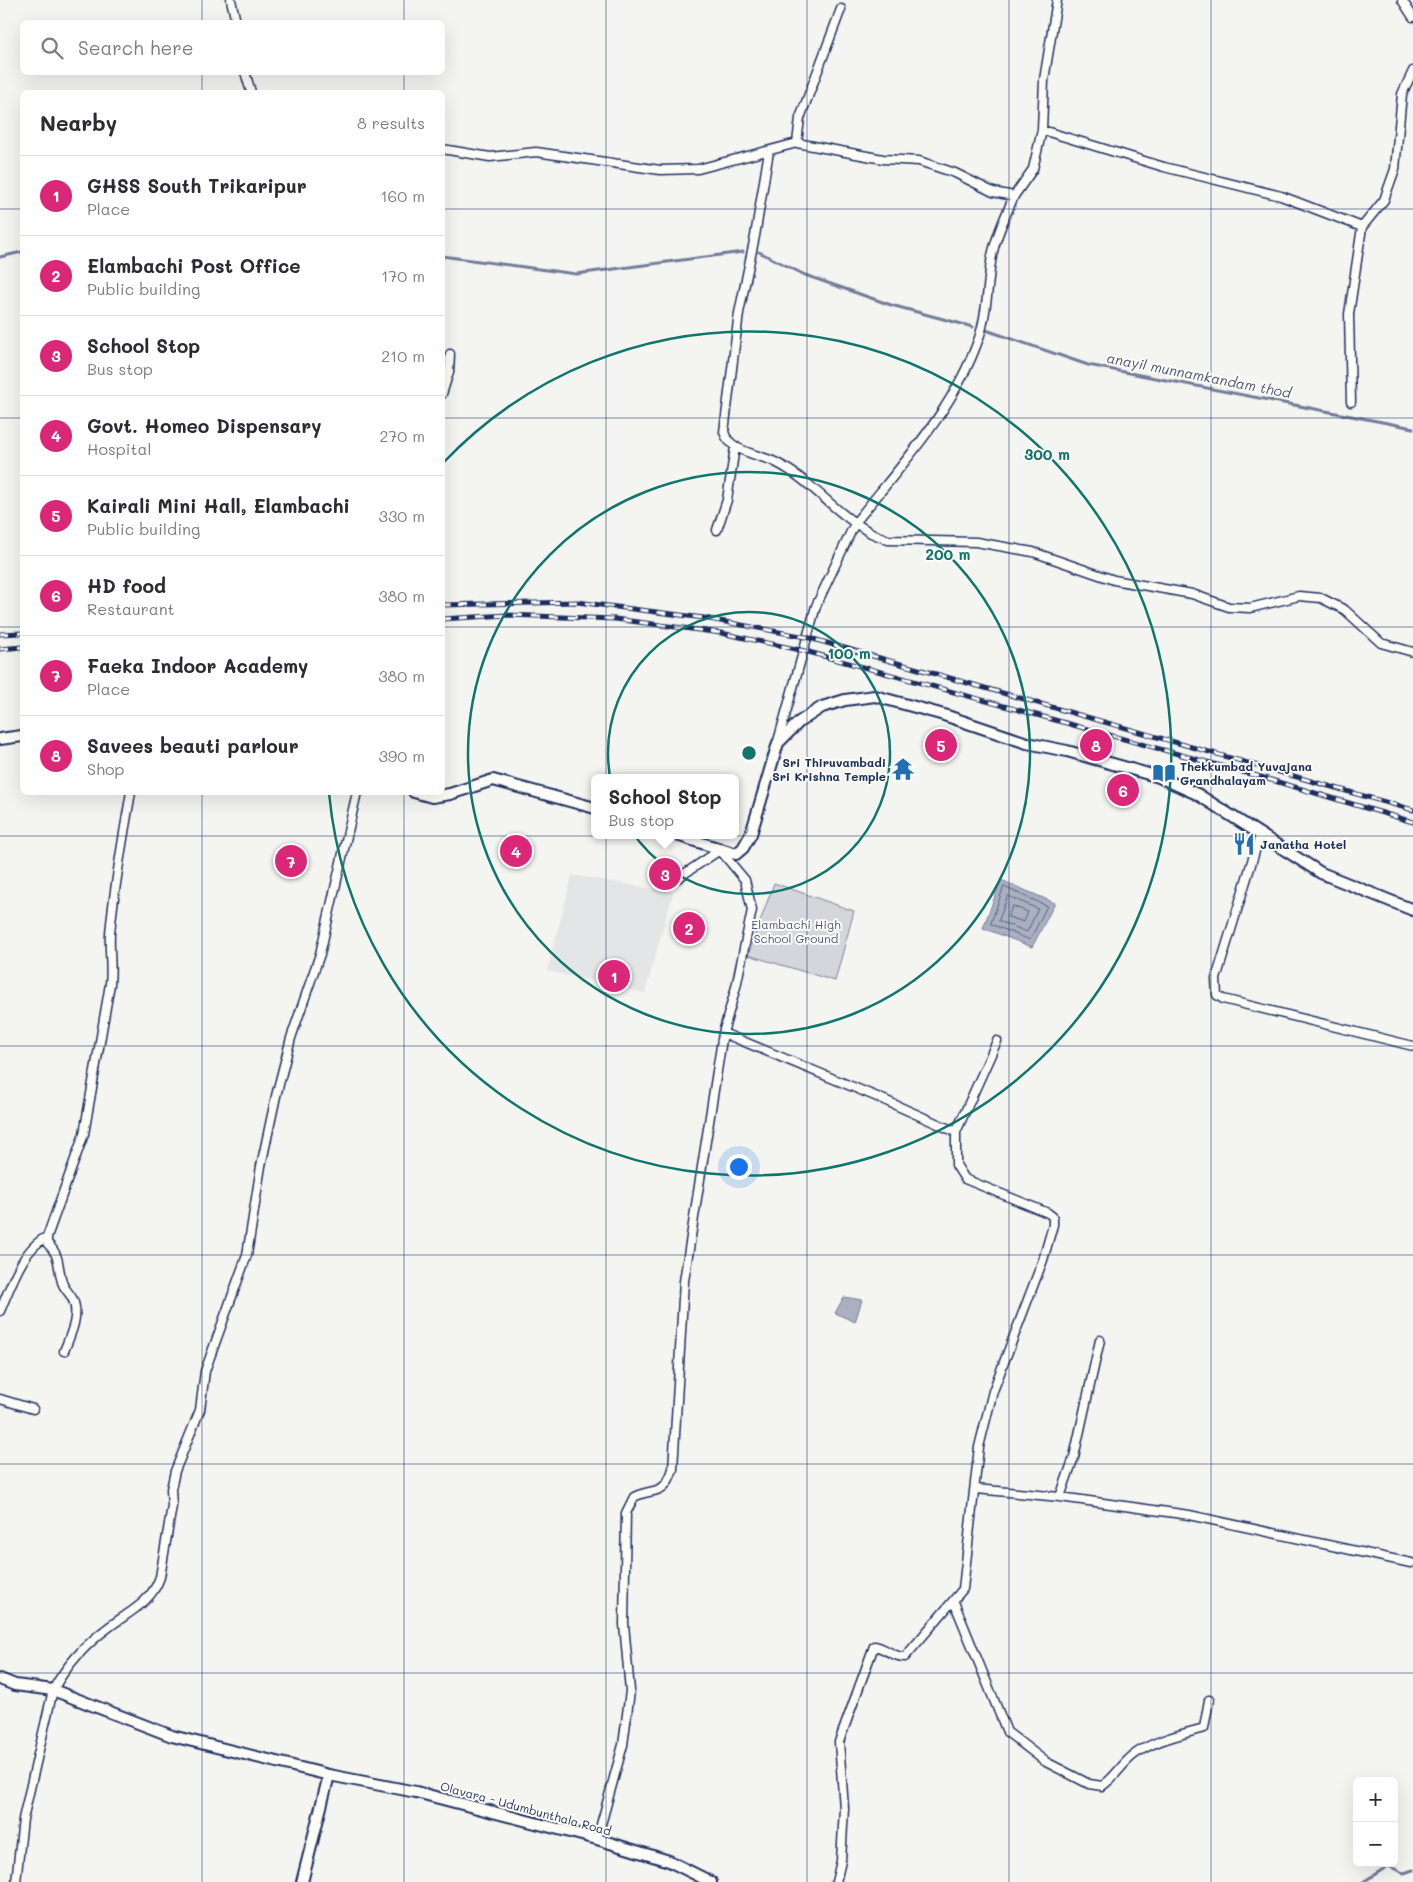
<!DOCTYPE html>
<meta charset="utf-8">
<style>
:root{--surface:#fff;--page:#f7f7f7;--text:#2b2b33;--muted:#7c7c81;--line:#e1e1e2;--accent:#db2777}
body{margin:0;font-family:Mali,sans-serif;background:var(--page);color:var(--text)}
.controls{position:absolute;right:15px;bottom:15px;display:grid;overflow:hidden;border-radius:8px;box-shadow:0 5px 20px #0002}
.controls button{width:45px;height:45px;display:grid;place-items:center;padding:0;border:0;border-bottom:1px solid var(--line);background:var(--surface);color:var(--text);font:25px sans-serif}
.you{position:absolute;left:738px;top:1166px;width:18px;height:18px;margin:-12px;border:4px solid #fff;border-radius:50%;background:#1a73e8;box-shadow:0 0 0 8px #1a73e833}
.badge{display:grid;place-items:center;width:32px;height:32px;border-radius:50%;background:var(--accent);color:#fff;font-size:16px;font-weight:700}
.pin{position:absolute;translate:-50% -50%;border:2px solid #fff;box-shadow:0 1px 5px #0006}
.popup{position:absolute;left:591px;top:774px;width:148px;height:65px;box-sizing:border-box;display:grid;place-content:center;border-radius:8px;background:var(--surface);filter:drop-shadow(0 1px 4px #0005);font-size:16px;white-space:nowrap;color:var(--muted)}
.popup b{font-size:19px;color:var(--text)}
.popup::after{content:'';position:absolute;left:50%;top:100%;margin-left:-10px;border:10px solid transparent;border-top-color:var(--surface)}
.list{margin:0;padding:0;list-style:none}
h2{display:flex;justify-content:space-between;align-items:center;height:65px;margin:0;padding:0 20px;font-size:21px}
h2 small{font-size:16px;font-weight:400;color:var(--muted)}
.list li{display:grid;grid-template-columns:32px 1fr auto;gap:15px;align-items:center;box-sizing:border-box;height:80px;padding:0 20px;border-top:1px solid var(--line)}
.list b{display:block;font-size:19px;white-space:nowrap}
.list p{margin:0;font-size:16px;white-space:nowrap;color:var(--muted)}
.list em{font-size:16px;font-style:normal;color:var(--muted)}
.icon{flex:none;width:28px;height:28px;fill:none;stroke:currentColor;stroke-width:2;stroke-linecap:round;stroke-linejoin:round}
.map{position:relative;flex:none;width:1413px;height:1882px;overflow:hidden}
.search{position:absolute;background:var(--surface);box-shadow:0 5px 20px #0002;left:20px;top:20px;width:425px;height:55px;display:flex;align-items:center;gap:12px;box-sizing:border-box;padding:0 18px;border-radius:8px;color:var(--muted);font-size:19px}
.panel{position:absolute;background:var(--surface);box-shadow:0 5px 20px #0002;left:20px;top:90px;width:425px;height:705px;border-radius:8px}
.map>svg:first-child{display:block}
</style>
<div class="map">
<svg width="1413" height="1882" viewBox="0 0 1413 1882">
<rect width="100%" height="100%" fill="#f4f4f1"/>
<filter id="ink" filterUnits="userSpaceOnUse"><feTurbulence type="fractalNoise" baseFrequency=".02" numOctaves="2"/><feDisplacementMap in="SourceGraphic" scale="10" xChannelSelector="R" yChannelSelector="G"/><feConvolveMatrix kernelMatrix="1 2 1 2 8 2 1 2 1" color-interpolation-filters="sRGB"/></filter>
<g filter="url(#ink)">
<path fill="#e4e5e6" d="M572,875L673,892L645,993L547,971Z"/>
<path fill="#d4d6db" stroke="#78829c" d="M774,883L854,911L835,981L748,955Z"/>
<path fill="#aab0bf" stroke="#717c98" d="M1001,880L1055,903L1032,947L983,928Z
M844,1297L862,1300L855,1322L835,1313Z"/>
<g fill="none" stroke-linecap="round" stroke-linejoin="round">
<path stroke="#546385" stroke-width="1" d="M1004,887L1047,906L1030,940L991,924Z
M1008,896L1038,909L1027,932L999,921Z
M1013,906L1028,912L1024,922L1008,917Z"/>
<path stroke="#717c98" stroke-width="3" d="M759,252L805,275L891,305L973,327
M442,256L576,274L743,252
M0,257L22,252
M986,330L1088,365L1413,428
M1363,1882L1388,1866L1404,1873L1413,1870"/>
<defs>
<path id="minor" d="M231,0L236,22
M1402,0L1413,17
M245,72L251,92
M1042,130L1164,167L1281,196L1362,227
M797,143L800,118L841,9
M442,149L490,157L536,152L660,170L698,169L797,143L883,159L919,161L955,173L993,192L1014,196L1033,169L1042,130L1044,80L1057,0
M769,151L755,236L739,313L724,432C730,452 758,454 775,462C806,477 827,504 855,523L816,606L778,741
M1014,196C1006,215 996,235 992,256C987,284 988,311 979,338C954,410 902,464 855,523L871,533L888,540L976,542L1033,552L1114,580L1192,594L1229,607L1250,608L1299,596L1321,598L1345,610L1381,643L1413,652
M442,394L449,372L450,354
M1351,402L1349,314L1362,227L1384,200L1395,169L1402,94L1413,71
M717,530L727,500L735,447
M1260,835L1216,979L1217,995L1223,999L1413,1046
M723,1033L882,1099L956,1132
M0,1311C10,1288 23,1247 47,1237
M64,1351C70,1336 81,1314 72,1298C69,1292 64,1289 62,1282C57,1265 61,1256 47,1243V1237L84,1134L110,984C112,967 109,951 110,934C114,886 123,839 131,792
M0,1399L33,1409
M976,1489L1060,1497L1189,1515L1411,1563
M1060,1497L1074,1457L1100,1340
M954,1602L1007,1732L1046,1762L1089,1784L1102,1786C1115,1778 1122,1763 1135,1754C1155,1740 1180,1735 1204,1728L1209,1700
M597,1839L623,1745L630,1691L624,1624L626,1513L634,1497C655,1487 664,1497 673,1469L684,1281L723,1033L736,987L752,910L745,880L720,850L678,878
M16,1882L23,1819L53,1690C67,1664 86,1644 109,1627C129,1612 152,1602 160,1577L172,1506L171,1489L175,1471L200,1410L205,1371L247,1255L261,1166L276,1096L291,1038L320,954L357,792
M836,1882L841,1861L844,1808L839,1742L874,1646C885,1647 894,1658 905,1657L963,1589L979,1447L993,1391L1043,1260L1053,1225V1217L1048,1213L965,1179L956,1165V1132L997,1041"/>
<path id="secondary" d="M0,739L22,736
M414,792L432,797L450,794L493,780L595,808
M677,835L736,854L743,848L751,834L778,743L799,722L822,707L845,700L875,696L944,715L1027,743L1067,751L1159,777L1197,794L1321,873L1413,910
M0,1679L15,1685L53,1690L172,1736L329,1775L416,1792L597,1839L669,1861L711,1882
M302,1882L329,1775"/>
</defs>
<use href="#minor" stroke="#1b2f5e" stroke-width="11"/>
<use href="#secondary" stroke="#1b2f5e" stroke-width="14"/>
<use href="#minor" stroke="#fdfcf7" stroke-width="8"/>
<use href="#secondary" stroke="#fdfcf7" stroke-width="10"/>
<defs>
<path id="rail" d="M442,605L577,602L704,618L806,637L1413,810
M442,619L507,615L615,619L721,633L805,651L1254,775L1413,822
M0,634L22,633
M0,649L22,647"/>
</defs>
<use href="#rail" stroke="#1b2f5e" stroke-width="5"/>
<use href="#rail" stroke="#fdfcf7" stroke-width="3" stroke-dasharray="9" stroke-linecap="butt"/>
</g>
</g>
<path fill="none" stroke="#1b2f5e" stroke-width="1" stroke-opacity="0.55" d="M202,0V22M404,0V22M606,0V1882M807,0V1882M1009,0V1882M1211,0V1882M202,72V92M404,72V92M0,209H22M442,209H1413M0,418H22M442,418H1413M0,627H22M442,627H1413M202,792V1882M404,792V1882M0,836H1413M0,1046H1413M0,1255H1413M0,1464H1413M0,1673H1413"/>
<g fill="none" stroke="#0f766e" stroke-width="2.5">
<circle cx="749" cy="753" r="141"/>
<circle cx="749" cy="753" r="281"/>
<path d="M443 463A422 422 0 1 1 329 793"/>
</g>
<defs>
<symbol id="temple-bare" viewBox="-9 -9 18 18"><path d="M0-6L5-2H3V0L6.5 2.5H4V6H1.5V3h-3V6H-4V2.5H-6.5L-3 0V-2H-5Z" fill="#1f6fb2" stroke="#fdfcf7" stroke-width="2.5" paint-order="stroke"/></symbol>
<symbol id="library-bare" viewBox="-9 -9 18 18"><path d="M-6-4Q-3-5.5-.7-3.5V5Q-3 3-6 4ZM6-4Q3-5.5 .7-3.5V5Q3 3 6 4Z" fill="#1f6fb2" stroke="#fdfcf7" stroke-width="2.5" paint-order="stroke"/></symbol>
<symbol id="restaurant-bare" viewBox="-9 -9 18 18"><path d="M-5-6h1v4h1v-4h1v4h1v-4h1v5L-1.5 .5V6h-2V.5L-5-1ZM5-6V6H3V1.5H1.5Q1.5-4 5-6Z" fill="#1f6fb2" stroke="#fdfcf7" stroke-width="2.5" paint-order="stroke"/></symbol>
</defs>
<g fill-rule="evenodd">
<use href="#temple-bare" x="887" y="753" width="32" height="32"/>
<use href="#library-bare" x="1148" y="757" width="32" height="32"/>
<use href="#restaurant-bare" x="1228" y="828" width="32" height="32"/>
</g>
<g text-anchor="middle" dominant-baseline="central" stroke-width="4" stroke-linejoin="round" paint-order="stroke">
<g font-size="12" font-weight="bold" fill="#1b2f5e" stroke="#fdfcf7" text-anchor="start">
<text x="886" y="762" text-anchor="end">Sri Thiruvambadi<tspan x="886" dy="14">Sri Krishna Temple</tspan></text>
<text x="1180" y="766">Thekkumbad Yuvajana<tspan x="1180" dy="14">Grandhalayam</tspan></text>
<text x="1260" y="844">Janatha Hotel</text>
</g>
<g font-size="12" fill="#49597d" stroke="#fdfcf7">
<text x="796" y="924">Elambachi High<tspan x="796" dy="14">School Ground</tspan></text>
</g>
<g font-size="12" fill="#1b2f5e" stroke="#fdfcf7">
<text transform="translate(526 1808) rotate(15)">Olavara - Udumbunthala Road</text>
</g>
<g font-size="14" font-style="italic" fill="#46567b" stroke="#fdfcf7">
<text transform="translate(1199 375) rotate(11)">anayil munnamkandam thod</text>
</g>
</g>
<circle cx="749" cy="753" r="8" fill="#0f766e" stroke="#fdfcf7" stroke-width="2.5"/>
<g font-size="15" text-anchor="middle" font-weight="bold" fill="#0f766e" stroke="#fdfcf7" stroke-width="4" stroke-linejoin="round" paint-order="stroke">
<text x="1047" y="460">300 m</text>
<text x="948" y="560">200 m</text>
<text x="849" y="659">100 m</text>
</g>
</svg>
<div class="controls">
<button>+</button>
<button>−</button>
</div>
<div class="you"></div>
<div class="pin badge" style="left:614px;top:976px">1</div>
<div class="pin badge" style="left:689px;top:928px">2</div>
<div class="pin badge" style="left:665px;top:874px">3</div>
<div class="popup"><b>School Stop</b>Bus stop</div>
<div class="pin badge" style="left:516px;top:851px">4</div>
<div class="pin badge" style="left:941px;top:745px">5</div>
<div class="pin badge" style="left:1123px;top:790px">6</div>
<div class="pin badge" style="left:291px;top:861px">7</div>
<div class="pin badge" style="left:1096px;top:745px">8</div>
<div class="search"><svg class="icon" aria-label="search" viewBox="0 0 24 24"><circle cx="10" cy="10" r="6"/><path d="M15 15l6 6"/></svg>Search here</div>
<section class="panel">
<h2>Nearby<small>8 results</small></h2>
<ul class="list">
<li><span class="badge">1</span><div><b>GHSS South Trikaripur</b><p>Place</p></div><em>160 m</em></li>
<li><span class="badge">2</span><div><b>Elambachi Post Office</b><p>Public building</p></div><em>170 m</em></li>
<li><span class="badge">3</span><div><b>School Stop</b><p>Bus stop</p></div><em>210 m</em></li>
<li><span class="badge">4</span><div><b>Govt. Homeo Dispensary</b><p>Hospital</p></div><em>270 m</em></li>
<li><span class="badge">5</span><div><b>Kairali Mini Hall, Elambachi</b><p>Public building</p></div><em>330 m</em></li>
<li><span class="badge">6</span><div><b>HD food</b><p>Restaurant</p></div><em>380 m</em></li>
<li><span class="badge">7</span><div><b>Faeka Indoor Academy</b><p>Place</p></div><em>380 m</em></li>
<li><span class="badge">8</span><div><b>Savees beauti parlour</b><p>Shop</p></div><em>390 m</em></li>
</ul>
</section>
</div>
